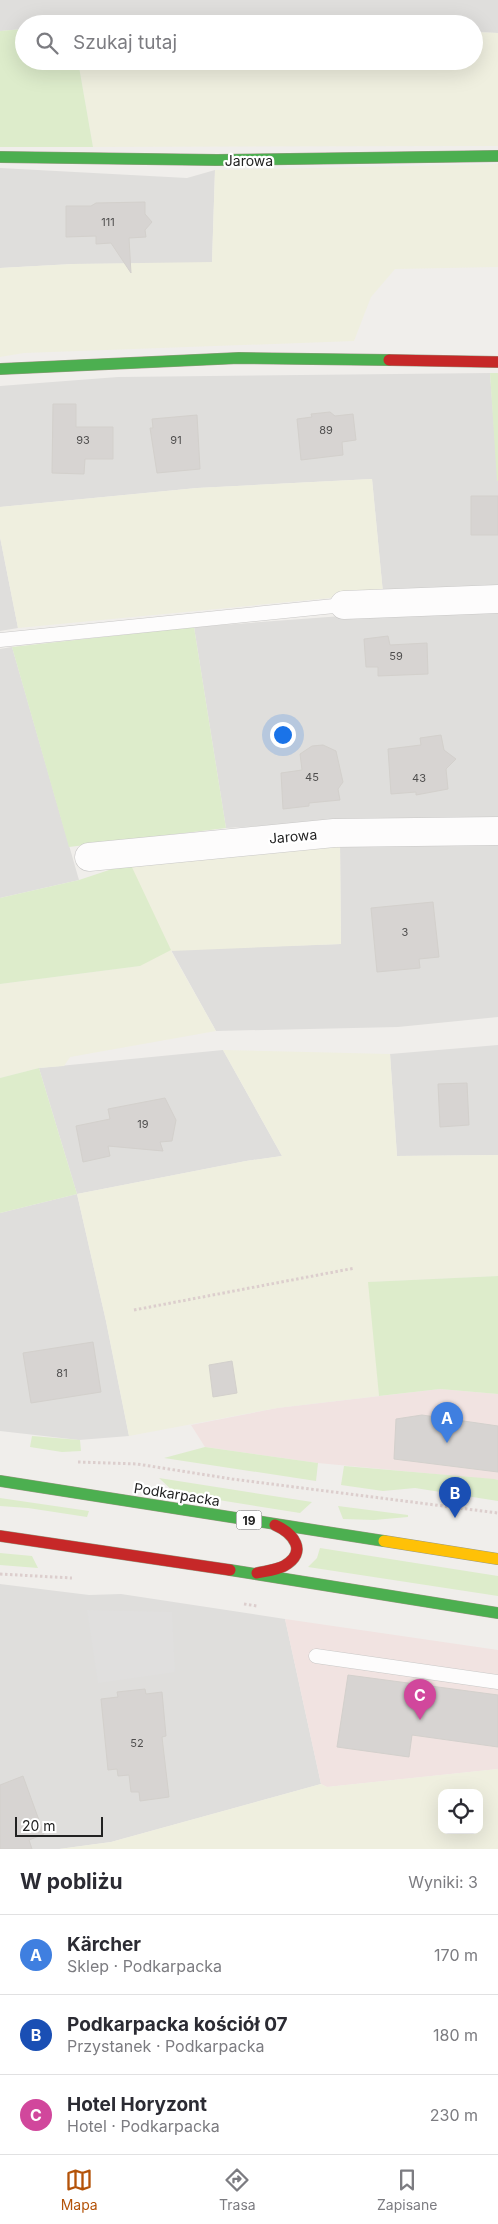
<!DOCTYPE html>
<html lang="pl">
<meta charset="utf-8">
<style>
:root{--surface:#fff;--page:#f7f7f7;--text:#2b2b33;--muted:#7c7c81;--line:#e1e1e2;--accent:#b45309}
body{margin:0;font-family:Inter,sans-serif;background:var(--page);color:var(--text)}
.controls{position:absolute;right:15px;bottom:15px;display:grid;overflow:hidden;border-radius:10px;box-shadow:0 5px 20px #0002}
.controls button{width:45px;height:45px;display:grid;place-items:center;padding:0;border:0;border-bottom:1px solid var(--line);background:var(--surface);color:var(--text);font:25px sans-serif}
.scale{position:absolute;left:15px;bottom:12px;width:88px;box-sizing:border-box;padding-left:5px;border:2px solid #222;border-top:0;font-size:14px;line-height:18px;white-space:nowrap;color:#222;-webkit-text-stroke:4px #fff;paint-order:stroke}
.you{position:absolute;left:282px;top:734px;width:18px;height:18px;margin:-12px;border:4px solid #fff;border-radius:50%;background:#1a73e8;box-shadow:0 0 0 8px #1a73e833}
.badge{display:grid;place-items:center;width:32px;height:32px;border-radius:50%;background:var(--accent);color:#fff;font-size:16px;font-weight:700}
.pin{position:absolute;translate:-50% -41px;filter:drop-shadow(0 1px 2px #0008)}
.pin::after{content:'';position:absolute;top:26px;width:18px;height:15px;background:inherit;clip-path:polygon(0 0,100% 0,50% 100%)}
.list{margin:0;padding:0;list-style:none}
h2{display:flex;justify-content:space-between;align-items:center;height:65px;margin:0;padding:0 20px;font-size:21px}
h2 small{font-size:16px;font-weight:400;color:var(--muted)}
.list li{display:grid;grid-template-columns:32px 1fr auto;gap:15px;align-items:center;box-sizing:border-box;height:80px;padding:0 20px;border-top:1px solid var(--line)}
.list b{display:block;font-size:19px;white-space:nowrap}
.list p{margin:0;font-size:16px;white-space:nowrap;color:var(--muted)}
.list em{font-size:16px;font-style:normal;color:var(--muted)}
.icon{flex:none;width:28px;height:28px;fill:none;stroke:currentColor;stroke-width:2;stroke-linecap:round;stroke-linejoin:round}
.map{position:relative;flex:none;width:498px;height:1849px;overflow:hidden}
.search{position:absolute;background:var(--surface);box-shadow:0 5px 20px #0002;left:15px;right:15px;top:15px;height:55px;display:flex;align-items:center;gap:12px;box-sizing:border-box;padding:0 18px;border-radius:28px;color:var(--muted);font-size:19px}
.sheet{height:305px;background:var(--surface)}
nav{display:flex;justify-content:space-around;align-items:center;box-sizing:border-box;height:70px;border-top:1px solid var(--line);background:var(--surface);font-size:14px;color:var(--muted)}
nav a{display:grid;justify-items:center;gap:2px}
nav .on{color:var(--accent)}
.map>svg:first-child{display:block}
</style>
<div class="map">
<svg width="498" height="1849" viewBox="0 0 498 1849">
<rect width="100%" height="100%" fill="#f0eeeb"/>
<path fill="#dfdedc" d="M0,0H498V33L474,32V24H24V29L0,31Z
M0,168L187,178L215,170L212,263L73,264L0,268Z
M490,373L498,481V591L383,593L372,479L197,488L0,507V386L118,377Z
M0,537L18,628L0,631Z
M498,609V819L345,821L226,828L194,627L342,616Z
M12,647L79,880L0,898V649Z
M498,843V1017L398,1027L216,1031L171,950L341,944L340,844Z
M498,1045V1155L397,1156L390,1054Z
M223,1050L282,1156L246,1161L77,1194L106,1321L129,1436L79,1440L0,1431V1213L77,1194L39,1068Z
M0,1584L89,1595L121,1594L285,1619L321,1784L111,1842L59,1849H0Z"/>
<path fill="#f1e3e1" d="M440,1389L498,1394V1480L318,1463L205,1447L191,1425L277,1408Z
M285,1619L498,1650V1769L327,1787L321,1784Z"/>
<path fill="#efefdf" fill-rule="evenodd" d="M474,32L498,33V146L93,147L78,61H474Z
M498,164V267L395,269L371,297L354,341L24,353L0,357V268L73,264L212,262L215,170Z
M372,479L383,593L18,628L0,537V507L197,488Z
M340,844L341,944L171,951L216,1031L70,1057L64,1066L39,1068L0,1078V984L140,966L130,863Z
M223,1050L390,1054L397,1156L498,1155V1276L369,1282L379,1396L277,1408L129,1436L106,1321L77,1194L246,1161L282,1156Z
M498,1769V1849H59L111,1842L321,1784L327,1787ZM442,1793H479V1830H442Z"/>
<path fill="#ddeccb" d="M24,29V61H78L93,147H0V31Z
M490,373H498V481H497Z
M194,627L226,828L69,847L12,647Z
M130,863L171,950L140,966L0,984V898L79,880Z
M39,1068L77,1194L0,1213V1078Z
M498,1276V1394L440,1389L379,1396L368,1282Z
M32,1436L80,1440L81,1451L62,1452L30,1447Z
M205,1447L318,1463L316,1481L164,1458Z
M344,1466L494,1479L498,1480V1501L415,1488L383,1491L341,1485Z
M159,1478L312,1502L300,1513L175,1493Z
M0,1498L89,1511L87,1517L28,1508L0,1506Z
M338,1506L408,1515V1517L374,1520L343,1519Z
M320,1548L498,1576V1596L308,1567L317,1558Z
M0,1553L32,1556L38,1568L0,1565Z"/>
<path fill="#e0dfde" d="M87,1610L172,1612L175,1672L98,1683Z"/>
<path fill="#d7d4d2" stroke="#d3d0cc" d="M145,202V214L152,222L145,230L146,237L129,238L131,273L111,243L96,244V236L66,237V206H91L96,203Z
M53,404H76V427H113V459H85L84,474L52,473Z
M330,412L335,416L353,414L356,440L342,442L343,455L301,460L297,419L312,417L311,414Z
M197,415L200,469L157,473L150,428H153L152,419Z
M471,496H498V535H471Z
M388,636L390,645L427,643L428,674L378,676V667H366L364,639Z
M441,735L444,750L456,759L446,769L448,789L416,795V792L391,794L388,749L421,745L420,738Z
M323,745L336,751L343,782L338,789L340,800L309,803V806L283,809L281,773L302,770L300,754L312,746Z
M433,902L439,957L419,959L420,968L377,972L371,908Z
M467,1083L469,1125L440,1127L438,1084Z
M165,1098L176,1120L172,1141L160,1142L163,1151L108,1146L110,1156L83,1162L76,1126L110,1119L108,1109Z
M93,1342L101,1392L31,1403L23,1353Z
M232,1361L237,1393L213,1397L209,1365Z
M422,1415L498,1426V1472L394,1459L396,1419Z
M348,1675L498,1695V1747L412,1735L409,1757L337,1747Z
M145,1689L146,1694L162,1692L166,1736L162,1737L169,1797L140,1801L139,1792H131L129,1775L118,1776L117,1769L108,1770L101,1699L118,1697L117,1692Z
M23,1776L44,1834L29,1840L32,1849H0V1785Z"/>
<g fill="none" stroke-linecap="round" stroke-linejoin="round">
<defs>
<path id="lane" d="M0,640L344,605
M316,1656L498,1682"/>
<path id="street" d="M344,605L498,599
M89,857L334,833L498,831"/>
<path id="fast" d="M0,157L217,160L498,156
M0,369L239,358L389,360
M0,1481L384,1541
M230,1570L498,1613"/>
<path id="slow" d="M384,1541L498,1559"/>
<path id="jam" d="M389,360L498,362
M0,1536L230,1570
M257,1573C266,1571 276,1570 284,1566C309,1552 293,1533 275,1525"/>
</defs>
<use href="#lane" stroke="#c9c8c7" stroke-width="15"/>
<use href="#street" stroke="#c9c8c7" stroke-width="29"/>
<use href="#fast" stroke="#999a82" stroke-width="12"/>
<use href="#slow" stroke="#999a82" stroke-width="12"/>
<use href="#jam" stroke="#999a82" stroke-width="12"/>
<path stroke="#dccecd" stroke-width="3" stroke-dasharray="2.5 2.5" stroke-linecap="butt" d="M134,1310L355,1268
M78,1462L137,1464L232,1479L498,1513
M0,1574L72,1578
M244,1604L257,1606"/>
<use href="#lane" stroke="#fdfcfc" stroke-width="14"/>
<use href="#street" stroke="#fdfcfc" stroke-width="28"/>
<use href="#fast" stroke="#4caf50" stroke-width="11"/>
<use href="#slow" stroke="#ffc107" stroke-width="11"/>
<use href="#jam" stroke="#c62828" stroke-width="11"/>
</g>
<g text-anchor="middle" dominant-baseline="central" stroke-width="4.5" stroke-linejoin="round" paint-order="stroke">
<g font-size="11" fill="#4f4e4e">
<text x="108" y="222">111</text>
<text x="326" y="430">89</text>
<text x="83" y="440">93</text>
<text x="176" y="440">91</text>
<text x="396" y="656">59</text>
<text x="312" y="777">45</text>
<text x="419" y="778">43</text>
<text x="405" y="932">3</text>
<text x="143" y="1124">19</text>
<text x="62" y="1373">81</text>
<text x="137" y="1743">52</text>
</g>
<rect fill="#fff" stroke="#646464" stroke-width="1" x="236.5" y="1510.5" width="25" height="19" rx="4"/>
<g font-size="12" font-weight="bold" fill="#222">
<text x="249" y="1520">19</text>
</g>
<g font-size="14" fill="#222" stroke="#fff">
<text x="249" y="160">Jarowa</text>
<text transform="translate(293 836) rotate(-5)">Jarowa</text>
<text transform="translate(177 1494) rotate(9)">Podkarpacka</text>
</g>
</g>
</svg>
<div class="controls">
<button><svg class="icon" aria-label="locate" viewBox="0 0 24 24"><circle cx="12" cy="12" r="6"/><path d="M12 2v4M12 18v4M2 12h4M18 12h4"/></svg></button>
</div>
<div class="scale">20 m</div>
<div class="you"></div>
<div class="pin badge" style="left:447px;top:1443px;background:#3f7fe0">A</div>
<div class="pin badge" style="left:455px;top:1518px;background:#1a4fb4">B</div>
<div class="pin badge" style="left:420px;top:1720px;background:#d1479c">C</div>
<div class="search"><svg class="icon" aria-label="search" viewBox="0 0 24 24"><circle cx="10" cy="10" r="6"/><path d="M15 15l6 6"/></svg>Szukaj tutaj</div>
</div>
<section class="sheet">
<h2>W pobliżu<small>Wyniki: 3</small></h2>
<ul class="list">
<li><span class="badge" style="background:#3f7fe0">A</span><div><b>Kärcher</b><p>Sklep · Podkarpacka</p></div><em>170 m</em></li>
<li><span class="badge" style="background:#1a4fb4">B</span><div><b>Podkarpacka kościół 07</b><p>Przystanek · Podkarpacka</p></div><em>180 m</em></li>
<li><span class="badge" style="background:#d1479c">C</span><div><b>Hotel Horyzont</b><p>Hotel · Podkarpacka</p></div><em>230 m</em></li>
</ul>
</section>
<nav>
<a class="on"><svg class="icon" aria-label="map" viewBox="0 0 24 24"><path d="M3 6l6-2 6 2 6-2v14l-6 2-6-2-6 2zM9 4v14M15 6v14"/></svg>Mapa</a>
<a><svg class="icon" aria-label="directions" viewBox="0 0 24 24"><path d="M12 3l9 9-9 9-9-9zM9 14v-3h6M13 9l2 2-2 2"/></svg>Trasa</a>
<a><svg class="icon" aria-label="saved" viewBox="0 0 24 24"><path d="M7 4h10v16l-5-4-5 4z"/></svg>Zapisane</a>
</nav>
